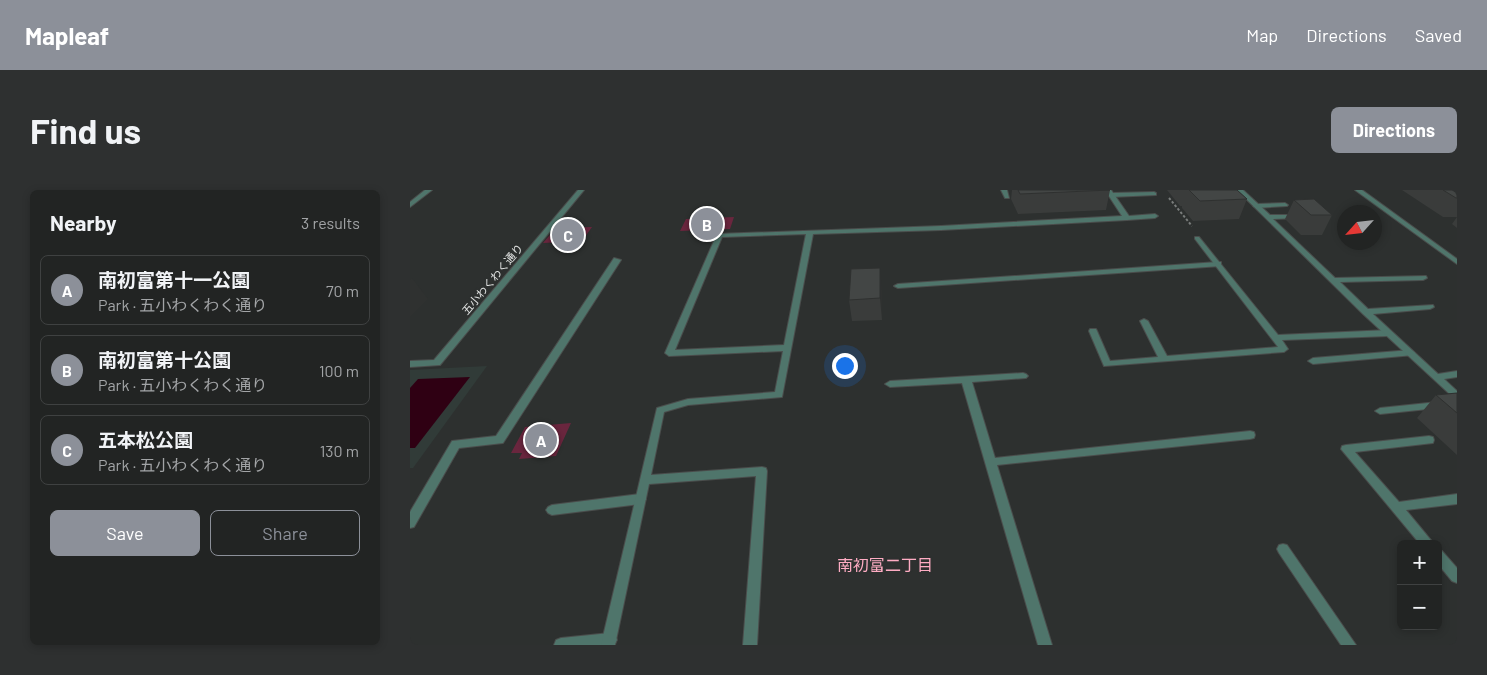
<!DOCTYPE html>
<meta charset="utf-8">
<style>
:root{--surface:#222423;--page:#2e3030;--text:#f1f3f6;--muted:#a2a4a6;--line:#3f4141;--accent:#8c9099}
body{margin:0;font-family:Barlow,"Noto Sans JP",sans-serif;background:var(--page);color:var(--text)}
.controls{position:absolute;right:15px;bottom:15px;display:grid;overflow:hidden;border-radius:8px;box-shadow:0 2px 8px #0003}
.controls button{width:45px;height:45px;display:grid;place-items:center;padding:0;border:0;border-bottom:1px solid var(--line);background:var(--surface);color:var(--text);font:25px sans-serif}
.compass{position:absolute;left:927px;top:15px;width:45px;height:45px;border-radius:50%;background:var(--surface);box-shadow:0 2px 8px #0003;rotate:243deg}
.you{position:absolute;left:434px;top:175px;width:18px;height:18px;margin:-12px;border:4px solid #fff;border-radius:50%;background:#1a73e8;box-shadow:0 0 0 8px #1a73e833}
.badge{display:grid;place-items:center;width:32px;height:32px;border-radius:50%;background:var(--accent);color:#fff;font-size:16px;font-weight:700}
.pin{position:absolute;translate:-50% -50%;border:2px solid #fff;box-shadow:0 1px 5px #0006}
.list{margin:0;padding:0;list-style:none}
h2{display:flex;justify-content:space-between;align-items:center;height:65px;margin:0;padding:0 20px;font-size:21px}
h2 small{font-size:16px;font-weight:400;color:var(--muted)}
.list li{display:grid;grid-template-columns:32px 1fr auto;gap:15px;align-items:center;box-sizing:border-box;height:70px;margin:0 10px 10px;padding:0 10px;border:1px solid var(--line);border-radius:8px}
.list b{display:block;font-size:19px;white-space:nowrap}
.list p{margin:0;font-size:16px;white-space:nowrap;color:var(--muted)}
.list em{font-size:16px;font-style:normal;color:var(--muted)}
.actions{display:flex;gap:10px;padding:15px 20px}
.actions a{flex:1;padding:11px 0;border:1px solid var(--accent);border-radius:8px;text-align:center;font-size:18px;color:var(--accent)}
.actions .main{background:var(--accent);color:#fff}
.map{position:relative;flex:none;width:1047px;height:455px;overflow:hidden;border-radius:8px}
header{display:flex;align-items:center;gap:30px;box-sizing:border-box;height:70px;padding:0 25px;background:var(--accent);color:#fff}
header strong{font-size:24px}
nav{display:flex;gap:28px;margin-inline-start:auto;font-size:18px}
.intro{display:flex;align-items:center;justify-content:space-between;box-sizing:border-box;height:120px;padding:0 30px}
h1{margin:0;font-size:35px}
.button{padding:12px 22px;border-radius:8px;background:var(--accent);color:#fff;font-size:18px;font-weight:700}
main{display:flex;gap:30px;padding:0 30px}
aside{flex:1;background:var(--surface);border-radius:8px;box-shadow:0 2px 8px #0003}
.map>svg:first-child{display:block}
</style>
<header>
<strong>Mapleaf</strong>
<nav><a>Map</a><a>Directions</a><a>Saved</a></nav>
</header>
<div class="intro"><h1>Find us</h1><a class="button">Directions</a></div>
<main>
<aside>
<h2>Nearby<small>3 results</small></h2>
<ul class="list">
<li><span class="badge">A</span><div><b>南初富第十一公園</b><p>Park · 五小わくわく通り</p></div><em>70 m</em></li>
<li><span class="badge">B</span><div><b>南初富第十公園</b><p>Park · 五小わくわく通り</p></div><em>100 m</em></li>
<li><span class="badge">C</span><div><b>五本松公園</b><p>Park · 五小わくわく通り</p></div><em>130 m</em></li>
</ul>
<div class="actions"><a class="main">Save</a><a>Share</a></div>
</aside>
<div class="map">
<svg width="1047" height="455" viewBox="0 0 1047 455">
<rect width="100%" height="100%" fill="#2d302f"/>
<path fill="#313b38" d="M77,176L3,278H0V180Z"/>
<path fill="#6a263e" d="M324,27L320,39L270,41L276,29Z
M182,37L172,51L133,53L146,38Z
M161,233L146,266L109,269L112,263H101L115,237Z"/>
<path fill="#2f0013" d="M60,187L5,258H0V198L8,189Z"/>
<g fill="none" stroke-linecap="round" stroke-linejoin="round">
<defs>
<path id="lane" d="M591,0H597L599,8H595Z
M744,2L746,3V5L701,7L698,5L701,3Z
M875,13L878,15L877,16L846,18L843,16L846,14Z
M785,47H789L868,145L979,140L983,143L979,146L872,150L878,159L874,162L694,176L679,141L680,139H686L687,141L700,171L748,167L730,131L734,129L738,131L757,166L868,157L785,49Z
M1001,160L1005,163L1004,165L903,174L898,171L903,168Z
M1047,210V216L970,224L965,221L970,218Z
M1019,246L1023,247L1024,250L1023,253L945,262L989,312L1047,304V314L996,320L1024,354H1010L931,259L932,256L936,255Z
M230,304L234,306L236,309L234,312L230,314L142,325L138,323L136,320L138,317L142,315Z
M1028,360L1032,361L1047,378V393L1042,391L1028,374Z
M200,443L205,445L207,450L204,455H144L146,450L151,448Z"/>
<path id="street" d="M15,0H22L0,17V12Z
M168,0H174L30,175L0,177V171L24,170Z
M695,0H701L719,26L745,24L748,26L745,28L717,30L531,40L403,44L372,207L278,215L254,222L241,285L352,277L356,278L357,281L347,455H333L346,286L239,294L205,455H191L247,218L278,209L365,202L373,161L259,166L255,163L307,44L531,36L712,26ZM396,44L374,155L265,160L312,47Z
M827,0H833L860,25H891L892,26L889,28L863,29L925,88L1016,86L1017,88L1013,90L930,92L958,119L1023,115L1024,117L1020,119L963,124L1028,184L1047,181V187L1034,189L1047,201V209L1044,208L953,124Z
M945,0H952L1047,69V74Z
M204,68L211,70L93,253L49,258L4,337L0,338V322L42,251L86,246Z
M808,72H811V76L488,98L484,96L488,94Z
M613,183L616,184L618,186L616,188L562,192L585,268L840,241L844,242L845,245L844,248L840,249L587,275L642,455H628L552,193L480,197L475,194L480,191Z
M873,354L877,355L946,455H931L869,363L867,359L869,355Z"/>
</defs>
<use href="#lane" stroke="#4a4d4c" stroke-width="2"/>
<use href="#street" stroke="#4a4d4c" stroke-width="2"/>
<path stroke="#797c7b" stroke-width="2" stroke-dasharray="2.5 2" stroke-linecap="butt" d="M759,8L782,36"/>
<use href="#lane" fill="#4f756b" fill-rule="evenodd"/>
<use href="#street" fill="#4f756b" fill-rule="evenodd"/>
</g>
<path fill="#3a3c3b" d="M602,0H700L696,20L608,24L601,9Z
M757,0H827L837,9L829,29L783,31L772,18V16H770Z
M992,0H1047V38L1042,34L1047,27H1033Z
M884,10L922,25L912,45H891L875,29Z
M472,100V130L442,131L439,110Z
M1047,203V265L1007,228L1026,205Z"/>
<path fill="#2f3130" d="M470,78L472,100V130L470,108Z
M2,88L18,109L0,127V90Z"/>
<path fill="#434645" stroke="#2f3130" d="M608,0H700L610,4Z
M779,0H827L837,9L790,11Z
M1033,0H1047V8H1046Z
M904,9L922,25H901L884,10Z
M470,78V108L439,110L441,79Z
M1047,203V223L1026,205Z"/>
<g text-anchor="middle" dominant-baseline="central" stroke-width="4" stroke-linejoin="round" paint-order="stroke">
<g font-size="11" fill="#e1e3e2" stroke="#2d302f">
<text transform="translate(82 89) rotate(-50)">五小わくわく通り</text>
</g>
<g font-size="16" fill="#feacc3" stroke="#2d302f">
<text x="475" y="374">南初富二丁目</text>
</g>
</g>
</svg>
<div class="controls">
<button>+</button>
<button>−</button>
</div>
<svg class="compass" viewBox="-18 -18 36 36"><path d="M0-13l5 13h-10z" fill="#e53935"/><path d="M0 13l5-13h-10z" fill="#a2a4a6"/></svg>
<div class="you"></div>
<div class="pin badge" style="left:131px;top:250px">A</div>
<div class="pin badge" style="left:297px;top:34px">B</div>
<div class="pin badge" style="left:158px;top:45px">C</div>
</div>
</main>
